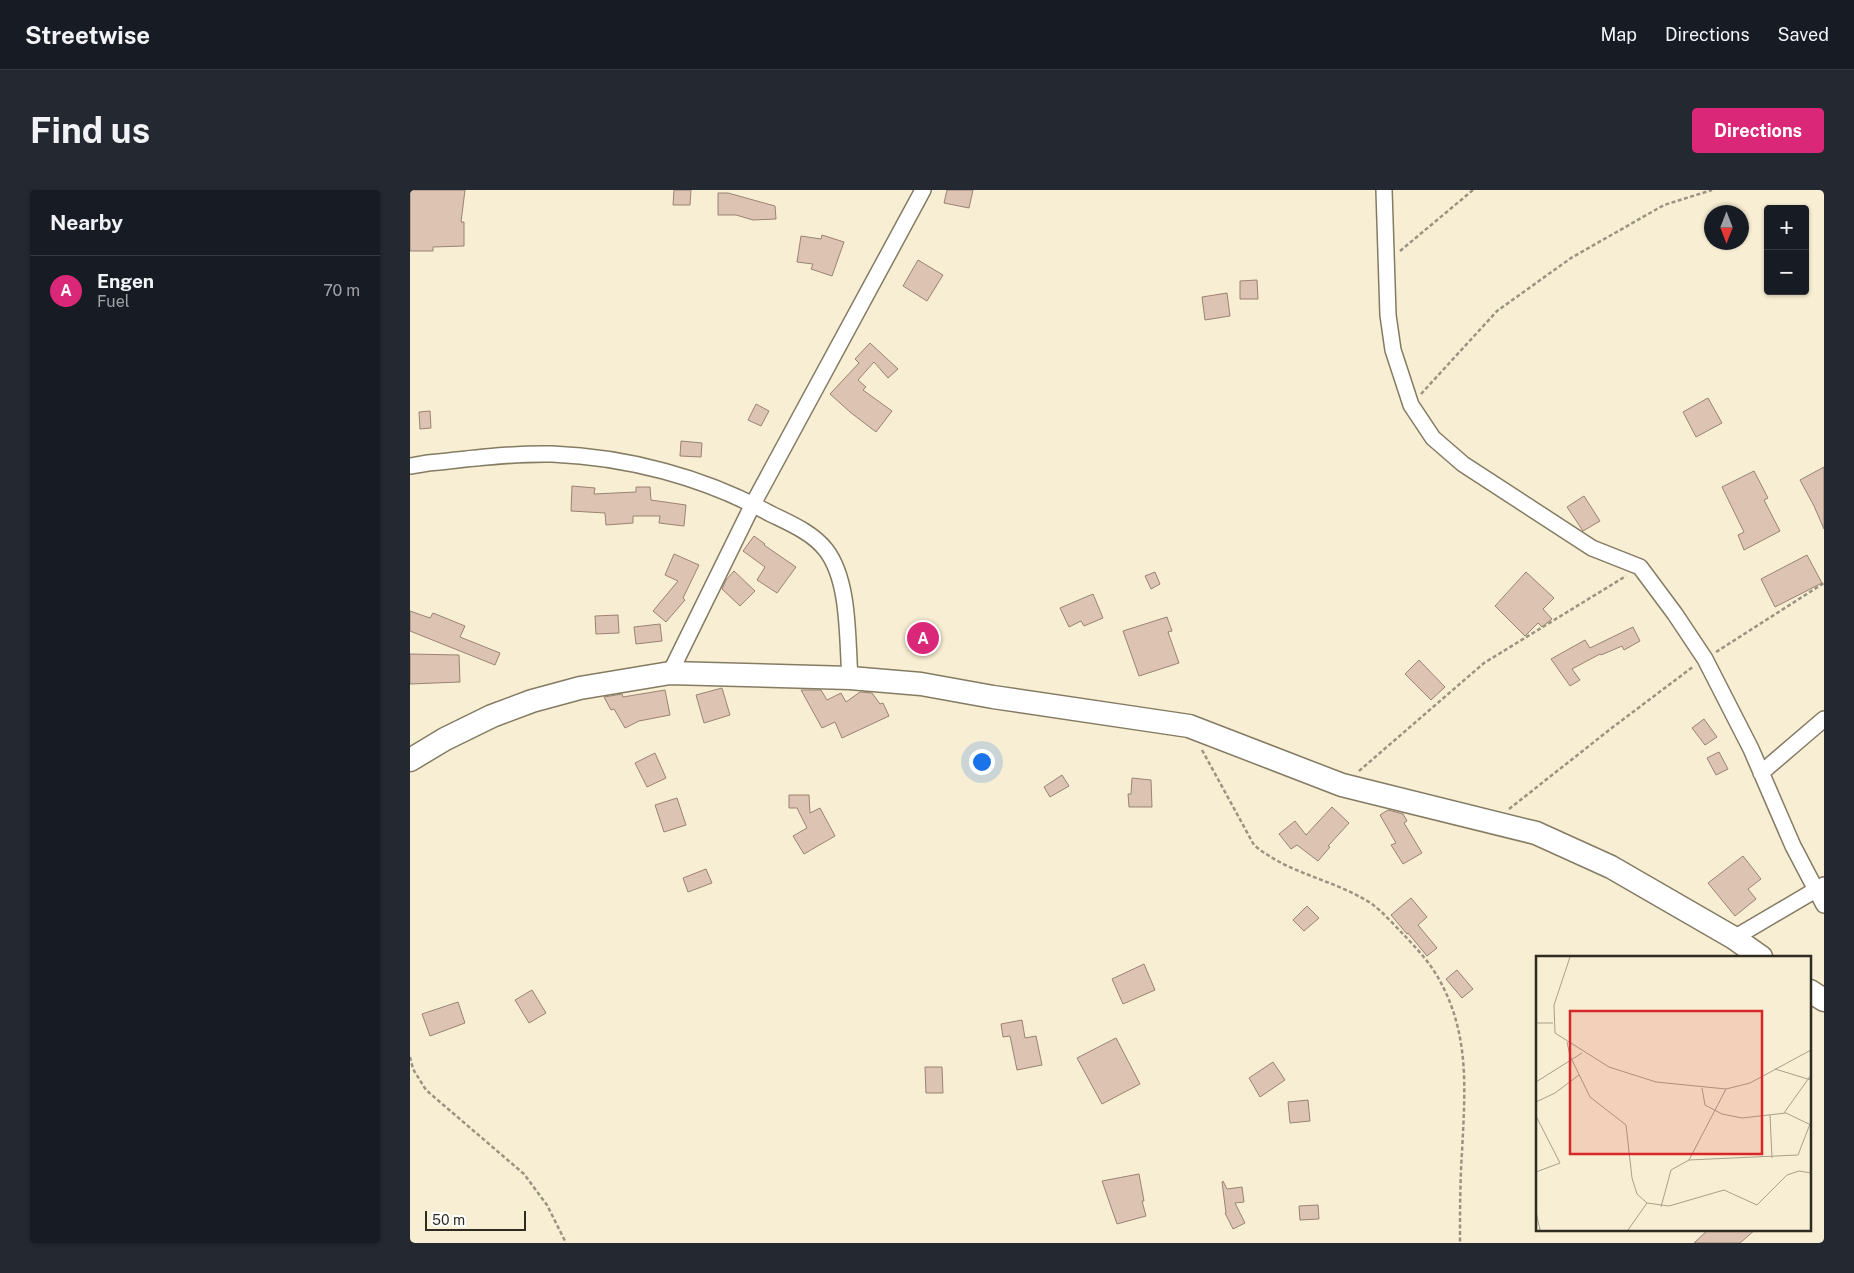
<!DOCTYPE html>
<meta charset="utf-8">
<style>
:root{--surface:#171b24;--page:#242831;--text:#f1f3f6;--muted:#9ea1a6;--line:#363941;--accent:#db2777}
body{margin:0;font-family:"Public Sans",sans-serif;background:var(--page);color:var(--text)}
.controls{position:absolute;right:15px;top:15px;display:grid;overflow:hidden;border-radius:5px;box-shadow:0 1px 4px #0004}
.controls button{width:45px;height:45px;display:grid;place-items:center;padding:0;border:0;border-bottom:1px solid var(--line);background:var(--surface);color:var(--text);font:25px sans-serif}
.compass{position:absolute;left:1294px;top:15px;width:45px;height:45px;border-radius:50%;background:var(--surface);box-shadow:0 1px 4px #0004;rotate:180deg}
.scale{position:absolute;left:15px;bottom:12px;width:101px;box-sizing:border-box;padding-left:5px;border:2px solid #2f2b21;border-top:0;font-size:14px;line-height:18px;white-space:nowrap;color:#2f2b21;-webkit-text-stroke:4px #fff;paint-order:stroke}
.you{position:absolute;left:571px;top:571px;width:18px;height:18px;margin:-12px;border:4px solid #fff;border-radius:50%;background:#1a73e8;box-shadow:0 0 0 8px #1a73e833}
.badge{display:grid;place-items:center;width:32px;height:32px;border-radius:50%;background:var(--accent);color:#fff;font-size:16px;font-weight:700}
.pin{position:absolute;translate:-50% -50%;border:2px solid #fff;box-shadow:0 1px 5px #0006}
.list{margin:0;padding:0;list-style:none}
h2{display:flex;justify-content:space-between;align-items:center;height:65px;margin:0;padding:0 20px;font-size:21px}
h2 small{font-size:16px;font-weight:400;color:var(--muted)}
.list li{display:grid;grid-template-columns:32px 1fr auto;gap:15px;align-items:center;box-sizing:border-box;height:70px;padding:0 20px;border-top:1px solid var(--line)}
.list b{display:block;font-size:19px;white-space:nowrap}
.list p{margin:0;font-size:16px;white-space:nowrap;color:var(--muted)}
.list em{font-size:16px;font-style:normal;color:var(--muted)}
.map{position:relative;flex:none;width:1414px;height:1053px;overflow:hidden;border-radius:5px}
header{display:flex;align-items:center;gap:30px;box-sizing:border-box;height:70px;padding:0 25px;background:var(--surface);border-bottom:1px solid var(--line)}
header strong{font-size:24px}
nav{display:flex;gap:28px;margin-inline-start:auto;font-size:18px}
.intro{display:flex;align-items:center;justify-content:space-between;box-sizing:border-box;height:120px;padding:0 30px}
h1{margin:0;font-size:35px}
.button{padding:12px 22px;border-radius:5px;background:var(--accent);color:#fff;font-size:18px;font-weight:700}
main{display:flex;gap:30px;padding:0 30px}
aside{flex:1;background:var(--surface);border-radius:5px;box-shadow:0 1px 4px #0004}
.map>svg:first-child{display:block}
</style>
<header>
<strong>Streetwise</strong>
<nav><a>Map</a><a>Directions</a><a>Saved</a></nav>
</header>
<div class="intro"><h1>Find us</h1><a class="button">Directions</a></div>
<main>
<aside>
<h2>Nearby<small></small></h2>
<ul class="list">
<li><span class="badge">A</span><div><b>Engen</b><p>Fuel</p></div><em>70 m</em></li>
</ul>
</aside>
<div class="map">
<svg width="1414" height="1053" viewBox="0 0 1414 1053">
<rect width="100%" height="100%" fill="#f8eed3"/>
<path fill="#dcc3b2" stroke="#9a8373" d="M0,0H55L51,32H54V56L23,57V61H0Z
M264,0H281L280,15H263Z
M537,0H563L559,18L534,13Z
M308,3H318L365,16L366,29L343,30L326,25H308Z
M412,45L434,52L422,86L401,79L403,74L387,72L391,46L411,49Z
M508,70L533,85L517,111L493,96Z
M847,90L848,109H830V91Z
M817,103L820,126L795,130L792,107Z
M460,153L488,179L478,188L464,172L448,190L456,197L453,200L482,221L466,242L440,222L420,204L449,173L445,169Z
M1298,208L1312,233L1286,247L1273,222Z
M346,214L359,221L351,236L338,230Z
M20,221L21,238L10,239L9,222Z
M271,251L292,253L291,267L270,266Z
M1414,277V339L1404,316L1390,290Z
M1344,281L1358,308L1354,310L1370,341L1334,360L1328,345L1334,342L1312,297Z
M162,296L185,298L184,304L226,302V297H240L241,310L276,315L274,336L249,333L250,326H223V333L196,335L195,323L161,321Z
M1174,306L1190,331L1173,341L1157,317Z
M344,346L355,354L354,355L386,377L367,403L347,390L355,377L333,361Z
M264,364L289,375L273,408L275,410L256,432L243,421L268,391L255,385Z
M1397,365L1412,393L1365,417L1351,389Z
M324,381L345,401L330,416L312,399L316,390Z
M745,382L750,394L741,399L735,386Z
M1116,382L1144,408L1133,419L1142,429L1132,437L1128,433L1115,446L1085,416Z
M683,404L693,428L674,436L671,431L659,437L650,418Z
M0,421L20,428L23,423L55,436L50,447L90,463L85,475L0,441Z
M208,425L209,443L186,444L185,426Z
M757,427L762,441L758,442L769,473L729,486L713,441Z
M250,434L252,451L226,454L224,437Z
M1223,437L1230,451L1214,460L1212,456L1191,465L1190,464L1162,479L1170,490L1160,496L1141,469L1175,450L1180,458Z
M0,464L49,465L50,492L0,494Z
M1009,470L1035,497L1021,510L995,484Z
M312,498L320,525L294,533L286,505Z
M255,500L260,525L229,531L215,538L204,519L201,520L194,507L212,504L213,507Z
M391,500H411L417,510L431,503L436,512L450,502L462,503L470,514L473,513L479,526L432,548L425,532L412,538Z
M1294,529L1307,547L1295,555L1282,538Z
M1309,562L1318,579L1306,585L1297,568Z
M245,563L256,588L237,597L225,573Z
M652,585L659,596L640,607L634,597Z
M722,588L741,590L742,617H719L718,604H721Z
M379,605H399L400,623L410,618L425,646L394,664L383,646L397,638L387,618H379Z
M267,608L276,635L254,642L245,615Z
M922,617L939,633L918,656L920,657L908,671L887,655L881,659L869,644L885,631L896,645Z
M978,620L993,624L997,631L994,633L1012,663L993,674L981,655L986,653L970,625Z
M1333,666L1351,689L1338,699L1346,709L1325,726L1298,693Z
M296,679L302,693L278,702L273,688Z
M1001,708L1017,727L1008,735L1027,758L1017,766L998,743L997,744L981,725Z
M897,716L909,728L894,741L883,730Z
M734,774L745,800L713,814L702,789Z
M1047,780L1063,799L1052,808L1036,789Z
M122,800L136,823L119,833L105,810Z
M48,812L55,833L20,846L12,824Z
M612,830L615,848L626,846L632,875L607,880L600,846L593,847L591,834Z
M706,848L730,894L692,914L667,868Z
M863,872L875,890L850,907L839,888Z
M515,877H532L533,903H516Z
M898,910L900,931L880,933L878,912Z
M729,984L734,1011H732L736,1026L707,1034L692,991Z
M813,991L817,999L832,997L834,1012L825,1013L835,1033L823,1039L815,1023H816L812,992Z
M908,1015L909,1029L890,1030L889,1016Z
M1299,1039H1346L1330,1053H1284Z"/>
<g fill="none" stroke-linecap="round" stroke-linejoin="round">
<defs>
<path id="minor" d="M974,0L978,125L983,160L1001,215L1023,248L1053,274L1182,358L1230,377L1265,424L1295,469L1341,559L1383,656L1414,715
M0,276L18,273C59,269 101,263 142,264C217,267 293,287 359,323C379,333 402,342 416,360C440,391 437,450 440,488
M260,483L343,314L513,0
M1351,583L1414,529
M1324,748L1414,695"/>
<path id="secondary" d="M0,570L35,549L82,526L122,511L170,498L260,483L440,488L511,494L583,507L779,536L932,595L1126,643L1201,677L1324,748L1351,767
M1400,801L1414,810"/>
</defs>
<use href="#minor" stroke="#847b63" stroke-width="18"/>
<use href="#secondary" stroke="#847b63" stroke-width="25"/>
<path stroke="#9a9380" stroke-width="2.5" stroke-dasharray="4 2.5" stroke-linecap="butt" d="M990,61L1063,0
M1011,204L1087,121L1161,68L1254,15L1302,0
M1306,462L1414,393
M792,560L844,655C880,685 924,689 962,714C974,723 985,736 995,746C1008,760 1021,774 1030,791C1060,846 1055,901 1052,962C1050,992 1050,1022 1050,1053
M949,581L1074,473L1216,386
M1099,619L1203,537L1284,476
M0,867L3,879L16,900L114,984L137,1015L156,1053"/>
<use href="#minor" stroke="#fff" stroke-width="15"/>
<use href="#secondary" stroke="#fff" stroke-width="22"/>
</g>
<g transform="translate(1126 766)">
<rect width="275" height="275" fill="#f8eed3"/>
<path fill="none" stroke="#a8a08c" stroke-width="1" d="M34,1L18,49L19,77L73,111L120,126L190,133L214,127L275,94M0,67H17M31,86L34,100L54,141L90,169L96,222L101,238L111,247L133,250L188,234L221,249L251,219L263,215L275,217M239,113L275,124M0,126L46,97M166,132L169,149L186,158L206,162L250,157L275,169M0,146L19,137L43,119M248,157L275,119M234,159L236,202M0,160L24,207L0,216M153,204L262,199L274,168M125,251L135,214L153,204L190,133M0,256L4,274M92,274L111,247"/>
<path fill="#d62828" fill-opacity="0.15" stroke="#d62828" stroke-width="2.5" d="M34,55H226V198H34Z"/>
<rect width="275" height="275" fill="none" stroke="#2f2b21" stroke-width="2.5"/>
</g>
</svg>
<div class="controls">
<button>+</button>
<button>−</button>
</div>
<svg class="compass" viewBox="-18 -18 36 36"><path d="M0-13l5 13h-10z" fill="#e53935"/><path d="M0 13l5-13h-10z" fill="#9ea1a6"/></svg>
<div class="scale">50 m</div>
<div class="you"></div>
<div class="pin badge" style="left:513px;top:448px">A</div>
</div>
</main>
